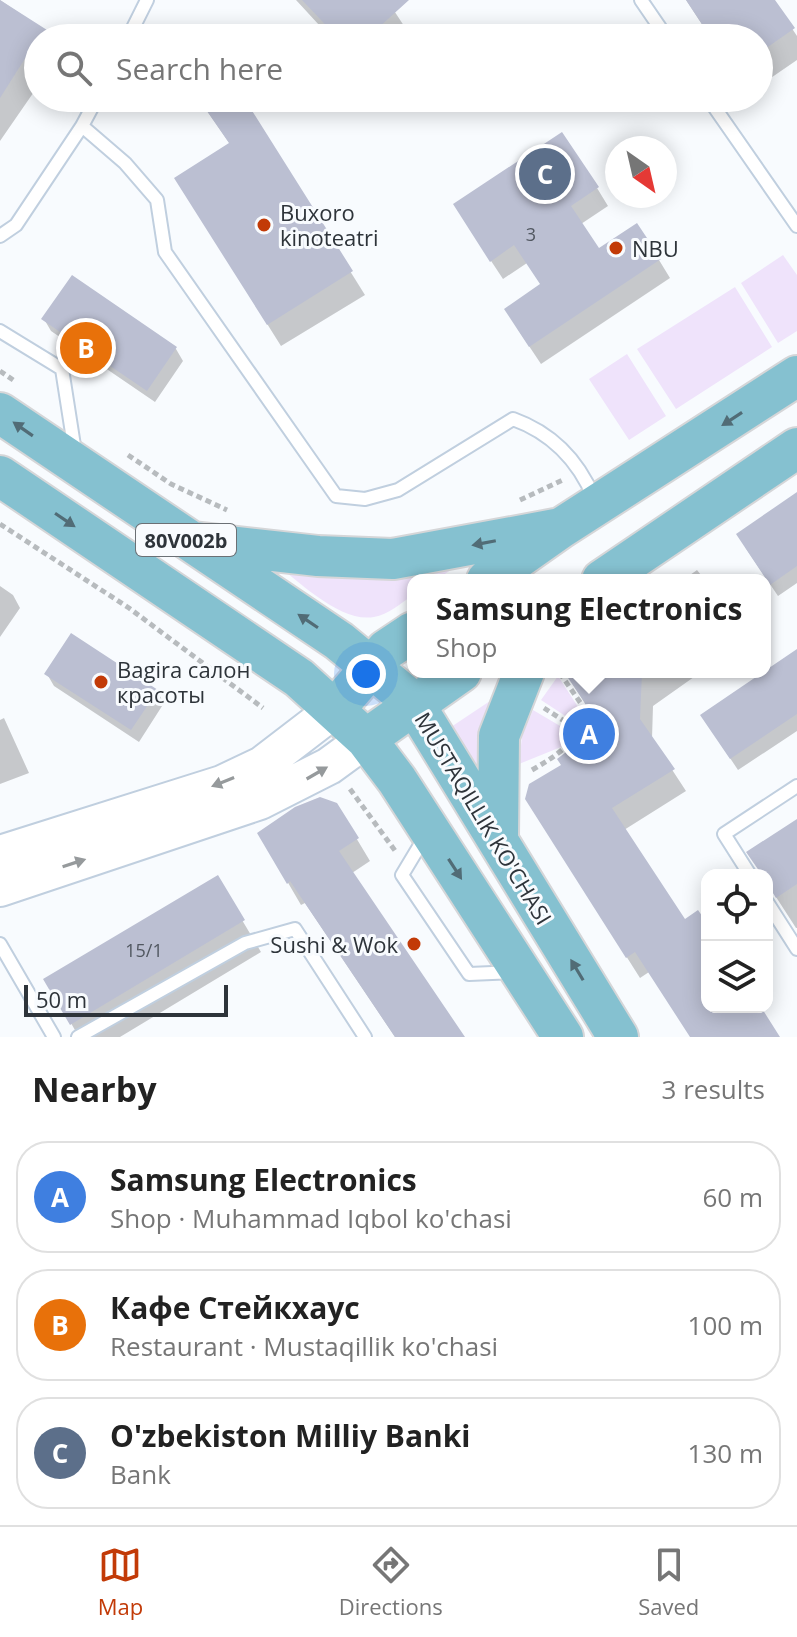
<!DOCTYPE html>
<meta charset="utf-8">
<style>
:root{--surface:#fff;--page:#f2f2f2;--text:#222;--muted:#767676;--line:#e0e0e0;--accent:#c23a07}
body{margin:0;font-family:"Open Sans",sans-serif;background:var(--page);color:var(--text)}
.controls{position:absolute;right:24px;bottom:24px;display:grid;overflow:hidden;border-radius:16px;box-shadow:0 4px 20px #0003}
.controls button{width:72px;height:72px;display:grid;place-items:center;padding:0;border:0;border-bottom:2px solid var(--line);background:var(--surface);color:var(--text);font:40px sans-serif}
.compass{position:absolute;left:605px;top:136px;width:72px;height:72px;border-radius:50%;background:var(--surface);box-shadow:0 4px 20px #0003;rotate:146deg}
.scale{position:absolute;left:24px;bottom:20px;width:204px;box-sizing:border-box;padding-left:8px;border:4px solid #2e343a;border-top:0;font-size:22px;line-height:28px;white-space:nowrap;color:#2e343a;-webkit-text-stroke:6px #f8fbfe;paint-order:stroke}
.you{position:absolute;left:366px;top:674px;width:28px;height:28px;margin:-20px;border:6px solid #fff;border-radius:50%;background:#1a73e8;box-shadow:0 0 0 12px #1a73e833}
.badge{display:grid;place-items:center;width:52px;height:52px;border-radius:50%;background:var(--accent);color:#fff;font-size:26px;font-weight:700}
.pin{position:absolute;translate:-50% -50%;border:4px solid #fff;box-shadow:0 2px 8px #0006}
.popup{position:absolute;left:407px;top:574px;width:364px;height:104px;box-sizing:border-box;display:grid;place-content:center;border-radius:16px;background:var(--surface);filter:drop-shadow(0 2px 6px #0005);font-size:26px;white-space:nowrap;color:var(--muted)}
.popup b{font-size:30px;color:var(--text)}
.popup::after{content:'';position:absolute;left:50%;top:100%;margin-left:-16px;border:16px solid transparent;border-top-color:var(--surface)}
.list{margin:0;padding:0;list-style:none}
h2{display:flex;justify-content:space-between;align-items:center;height:104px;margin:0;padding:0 32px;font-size:34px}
h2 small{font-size:26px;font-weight:400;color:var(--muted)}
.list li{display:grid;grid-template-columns:52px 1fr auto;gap:24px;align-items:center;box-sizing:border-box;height:112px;margin:0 16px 16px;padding:0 16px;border:2px solid var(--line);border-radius:32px}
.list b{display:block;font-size:30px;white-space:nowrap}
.list p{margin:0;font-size:26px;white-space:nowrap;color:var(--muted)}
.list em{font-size:26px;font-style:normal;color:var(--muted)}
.icon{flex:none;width:44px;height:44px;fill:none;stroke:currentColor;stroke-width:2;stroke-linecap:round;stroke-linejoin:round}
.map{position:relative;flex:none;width:797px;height:1037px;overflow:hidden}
.search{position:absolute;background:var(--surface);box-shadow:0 4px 20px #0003;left:24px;right:24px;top:24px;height:88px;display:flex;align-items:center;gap:20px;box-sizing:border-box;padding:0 28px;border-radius:44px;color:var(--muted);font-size:30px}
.sheet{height:488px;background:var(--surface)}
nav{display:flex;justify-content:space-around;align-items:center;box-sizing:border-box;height:112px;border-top:2px solid var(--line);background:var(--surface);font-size:22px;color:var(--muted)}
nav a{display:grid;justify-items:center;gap:4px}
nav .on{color:var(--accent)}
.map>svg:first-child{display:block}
</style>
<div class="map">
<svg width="797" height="1037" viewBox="0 0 797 1037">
<rect width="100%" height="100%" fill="#f8fbfe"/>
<path fill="#efe3fb" d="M783,255L797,275V331L778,343L741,283Z
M735,287L772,347L676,409L637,349Z
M627,354L666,416L629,440L589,379Z
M470,557L436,580H413V595C401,603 388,615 374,617C340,623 299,581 274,563Z
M558,676L580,710L576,723L541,700Z
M493,699L481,770L451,727Z
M533,710L572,733L561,747L519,764L522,736Z"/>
<path fill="#0003" d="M0,0L46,31L50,38H38V86L0,141Z
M296,0H387L410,35L407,38H331Z
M686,0H773L797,36V60L759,86V38H711Z
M198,98H251L257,107L250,111L365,295L281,346L190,201L230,144Z
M597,188L608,206L581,224L598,250L659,260L670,278L541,364L517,328L542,286L527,263L503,279L466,223Z
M44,319L176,349L183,361L155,402L51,331Z
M797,495V583L778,596L745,547Z
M697,570L705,580H683Z
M0,586L13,595L20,608L0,637Z
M797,652V731L738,770L710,728Z
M565,672H701L653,706L652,739L686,791L624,830L684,922L707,927V1007H759L778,1037H691L649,972L640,978L540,820L563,766L581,743L586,705Z
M47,674L157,691L164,703L139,742L54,686Z
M4,718L29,773L0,784V720Z
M340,811L370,861L352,873L462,1037H395L305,903L301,905L259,833Z
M797,821V928H796L767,883V875H762Z
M217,878L261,952L120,1037H79L46,980Z"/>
<path fill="#bbbfd2" d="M0,0L47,30L38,38L0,98Z
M302,0H409L367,38H338Z
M686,0H775L795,28L759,53V38H711Z
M198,98H244L353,271L267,325L174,178L229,143Z
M562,132L599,187L571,206L599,248L637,223L661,259L529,347L504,309L540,284L514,245L490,262L453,204Z
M72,275L177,347L147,391L41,319Z
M797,492V566L770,585L736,534Z
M71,633L158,690L131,730L44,674Z
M797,649V714L730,759L700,715Z
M564,672H642L640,719L675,769L612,808L685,919L698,910L707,923V1007H761L780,1037H690L635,952L626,958L525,799L529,784L561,765L557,759L579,742L585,703Z
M320,797L337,803L359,838L339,851L465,1037H395L290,881L287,884L257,833L295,807Z
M797,819V884L776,898L767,883V875H762L746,852Z
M218,875L245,920L70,1025L43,979Z"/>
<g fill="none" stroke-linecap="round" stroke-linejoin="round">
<defs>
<path id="lane" d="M641,0L667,38
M128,38L147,0
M708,98L797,226
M82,126L125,163L157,200L165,252L336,496L365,499L398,490L513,419C552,433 578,460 594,498
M0,236L16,225L82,126L97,98
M0,331L62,369L75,452
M426,835L402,875L469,974L513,972
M750,875L724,834L797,786
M767,902L797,949
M0,944L54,1037
M78,1037L245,943L295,929L365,1037"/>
<path id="secondary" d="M0,854L222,784L262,765L335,709
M0,888L260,801L329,766L366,739"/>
<path id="primary" d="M0,413L339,641L413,702L618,1037
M0,476L299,678L366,739L397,780L563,1037
M193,542L318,556L393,559L561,528
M487,580L561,528L797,376
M602,580L797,448
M335,709L386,650L413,632
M366,739L461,672
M498,837L499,736L524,672"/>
</defs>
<use href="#lane" stroke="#c0cfdf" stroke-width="16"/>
<use href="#secondary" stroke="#c0cfdf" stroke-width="40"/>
<use href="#primary" stroke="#d5d6d8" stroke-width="44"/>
<path stroke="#b7bbbe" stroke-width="5" stroke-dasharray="6 4" stroke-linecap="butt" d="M0,371L16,382
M128,455L171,484L227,510
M520,500L565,479
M0,524L129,608L263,708
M544,708L578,730
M532,770C559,754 582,741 582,705L559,672
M350,789L396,852"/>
<use href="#lane" stroke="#fff" stroke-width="12"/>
<use href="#secondary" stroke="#fff" stroke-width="36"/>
<use href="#primary" stroke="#85c1d0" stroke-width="40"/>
</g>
<defs><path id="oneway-solid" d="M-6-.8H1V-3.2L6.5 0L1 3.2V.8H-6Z" transform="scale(2)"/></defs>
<g fill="#516c76">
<use href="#oneway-solid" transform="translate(732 419) rotate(147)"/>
<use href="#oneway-solid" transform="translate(23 429) rotate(-145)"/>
<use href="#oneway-solid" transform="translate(65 520) rotate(34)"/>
<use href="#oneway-solid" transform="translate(484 543) rotate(169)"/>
<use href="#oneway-solid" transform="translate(308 621) rotate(-146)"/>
<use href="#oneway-solid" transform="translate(455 869) rotate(57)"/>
<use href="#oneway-solid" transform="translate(577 970) rotate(-121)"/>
</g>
<g fill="#969a9c">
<use href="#oneway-solid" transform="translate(317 773) rotate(-30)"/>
<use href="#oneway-solid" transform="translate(223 782) rotate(158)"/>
<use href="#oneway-solid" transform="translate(74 863) rotate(-18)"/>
</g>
<g fill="#c23a07" stroke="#f8fbfe" stroke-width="3">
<circle cx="264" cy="225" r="8"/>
<circle cx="616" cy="248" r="8"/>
<circle cx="101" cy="682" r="8"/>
<circle cx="414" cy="944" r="8"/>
</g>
<g text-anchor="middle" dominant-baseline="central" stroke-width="6" stroke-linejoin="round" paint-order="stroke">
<g font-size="18" fill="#515760">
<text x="531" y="234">3</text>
<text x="144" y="950">15/1</text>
</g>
<rect fill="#f8fbfe" stroke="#6b7075" stroke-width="2" x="136" y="524" width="100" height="32" rx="6"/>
<g font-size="20" font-weight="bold" fill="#2e343a">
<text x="186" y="540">80V002b</text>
</g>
<g font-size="22" fill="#2e343a" stroke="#f8fbfe" text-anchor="start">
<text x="280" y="212">Buxoro<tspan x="280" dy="25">kinoteatri</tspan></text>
<text x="632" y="248">NBU</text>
<text x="117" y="669">Bagira салон<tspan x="117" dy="25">красоты</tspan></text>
<text x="398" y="944" text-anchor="end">Sushi &amp; Wok</text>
</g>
<g font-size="22" fill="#2e343a" stroke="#f8fbfe">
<text transform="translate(484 818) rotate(59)">MUSTAQILLIK KO'CHASI</text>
</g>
</g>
</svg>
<div class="controls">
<button><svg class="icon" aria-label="locate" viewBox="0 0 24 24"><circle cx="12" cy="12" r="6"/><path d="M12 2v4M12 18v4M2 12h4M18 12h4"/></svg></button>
<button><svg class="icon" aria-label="layers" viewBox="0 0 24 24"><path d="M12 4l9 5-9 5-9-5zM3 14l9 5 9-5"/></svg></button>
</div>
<svg class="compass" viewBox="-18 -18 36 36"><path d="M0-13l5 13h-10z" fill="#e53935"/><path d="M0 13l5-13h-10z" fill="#767676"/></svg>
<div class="scale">50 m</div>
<div class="you"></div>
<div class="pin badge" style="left:589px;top:734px;background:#3f7fe0">A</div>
<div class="popup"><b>Samsung Electronics</b>Shop</div>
<div class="pin badge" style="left:86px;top:348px;background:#e8710a">B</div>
<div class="pin badge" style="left:545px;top:174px;background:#5c6f8a">C</div>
<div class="search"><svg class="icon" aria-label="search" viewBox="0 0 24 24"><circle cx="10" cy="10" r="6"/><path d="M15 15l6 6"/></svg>Search here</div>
</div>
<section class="sheet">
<h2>Nearby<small>3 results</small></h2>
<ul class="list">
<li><span class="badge" style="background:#3f7fe0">A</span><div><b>Samsung Electronics</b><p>Shop · Muhammad Iqbol ko'chasi</p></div><em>60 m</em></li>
<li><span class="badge" style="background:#e8710a">B</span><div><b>Кафе Стейкхаус</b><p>Restaurant · Mustaqillik ko'chasi</p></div><em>100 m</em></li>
<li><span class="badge" style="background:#5c6f8a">C</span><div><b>O'zbekiston Milliy Banki</b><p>Bank</p></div><em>130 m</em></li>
</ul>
</section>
<nav>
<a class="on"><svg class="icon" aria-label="map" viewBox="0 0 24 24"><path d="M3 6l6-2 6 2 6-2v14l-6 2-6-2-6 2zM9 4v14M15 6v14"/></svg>Map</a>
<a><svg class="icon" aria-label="directions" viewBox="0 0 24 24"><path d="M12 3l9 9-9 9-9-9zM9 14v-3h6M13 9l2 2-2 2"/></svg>Directions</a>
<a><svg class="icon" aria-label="saved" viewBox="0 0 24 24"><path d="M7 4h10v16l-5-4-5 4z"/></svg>Saved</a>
</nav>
